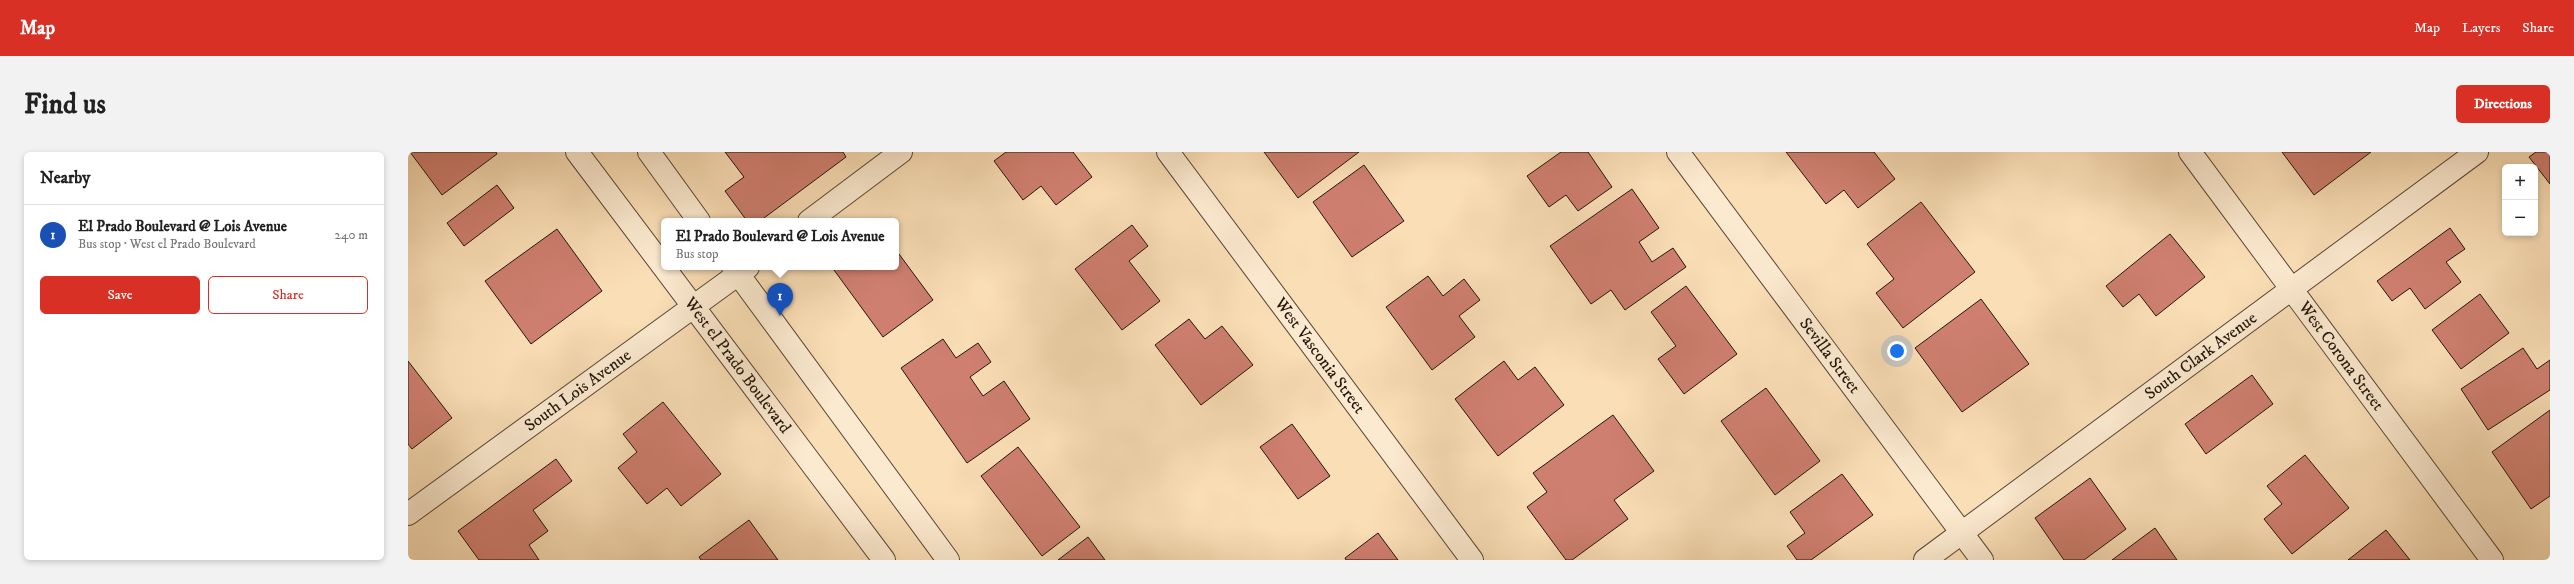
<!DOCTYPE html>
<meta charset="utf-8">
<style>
:root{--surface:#fff;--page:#f2f2f2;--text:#222;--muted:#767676;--line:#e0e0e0;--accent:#d93025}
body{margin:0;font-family:"IM FELL DW Pica",serif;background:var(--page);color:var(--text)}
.controls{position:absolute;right:12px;top:12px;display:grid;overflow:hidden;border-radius:6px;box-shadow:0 2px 6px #0003}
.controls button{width:36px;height:36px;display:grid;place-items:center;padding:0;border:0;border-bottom:1px solid var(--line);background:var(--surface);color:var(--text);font:20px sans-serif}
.you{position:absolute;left:1489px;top:199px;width:14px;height:14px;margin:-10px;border:3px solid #fff;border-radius:50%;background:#1a73e8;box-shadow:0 0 0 6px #1a73e833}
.badge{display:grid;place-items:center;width:26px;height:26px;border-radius:50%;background:var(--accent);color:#fff;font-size:13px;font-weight:700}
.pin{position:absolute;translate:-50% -33px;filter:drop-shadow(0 1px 2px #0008)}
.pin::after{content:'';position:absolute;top:21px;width:14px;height:12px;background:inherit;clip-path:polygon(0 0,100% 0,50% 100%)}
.popup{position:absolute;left:253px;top:66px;width:238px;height:52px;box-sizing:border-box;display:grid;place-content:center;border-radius:6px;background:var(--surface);filter:drop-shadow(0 1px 3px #0005);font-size:13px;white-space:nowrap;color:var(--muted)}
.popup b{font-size:15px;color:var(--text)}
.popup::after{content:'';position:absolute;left:50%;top:100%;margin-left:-8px;border:8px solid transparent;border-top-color:var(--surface)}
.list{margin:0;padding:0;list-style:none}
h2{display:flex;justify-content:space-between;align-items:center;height:52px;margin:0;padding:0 16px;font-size:17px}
h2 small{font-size:13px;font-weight:400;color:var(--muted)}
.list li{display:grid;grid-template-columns:26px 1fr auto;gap:12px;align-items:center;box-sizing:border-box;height:60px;padding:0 16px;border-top:1px solid var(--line)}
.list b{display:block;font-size:15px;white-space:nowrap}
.list p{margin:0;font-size:13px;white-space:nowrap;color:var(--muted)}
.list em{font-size:13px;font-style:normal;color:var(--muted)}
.actions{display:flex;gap:8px;padding:12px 16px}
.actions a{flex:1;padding:9px 0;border:1px solid var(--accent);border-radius:6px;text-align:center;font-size:14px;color:var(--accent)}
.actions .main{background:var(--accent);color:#fff}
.map{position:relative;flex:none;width:2142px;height:408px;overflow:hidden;border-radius:6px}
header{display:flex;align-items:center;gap:24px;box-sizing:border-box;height:56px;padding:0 20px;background:var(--accent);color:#fff}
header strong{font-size:19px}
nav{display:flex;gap:22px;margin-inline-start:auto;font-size:14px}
.intro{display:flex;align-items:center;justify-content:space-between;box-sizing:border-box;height:96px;padding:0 24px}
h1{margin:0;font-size:28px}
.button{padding:10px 18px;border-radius:6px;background:var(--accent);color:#fff;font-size:14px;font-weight:700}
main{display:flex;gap:24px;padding:0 24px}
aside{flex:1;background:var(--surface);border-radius:6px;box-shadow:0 2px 6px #0003}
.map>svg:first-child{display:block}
</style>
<header>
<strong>Map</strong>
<nav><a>Map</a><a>Layers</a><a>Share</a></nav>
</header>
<div class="intro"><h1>Find us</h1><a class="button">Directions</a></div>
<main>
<aside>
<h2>Nearby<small></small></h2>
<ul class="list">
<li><span class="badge" style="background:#1a4fb4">1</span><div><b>El Prado Boulevard @ Lois Avenue</b><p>Bus stop · West el Prado Boulevard</p></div><em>240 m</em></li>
</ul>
<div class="actions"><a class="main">Save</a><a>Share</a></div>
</aside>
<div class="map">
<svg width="2142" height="408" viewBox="0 0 2142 408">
<rect width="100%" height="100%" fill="#fadeb6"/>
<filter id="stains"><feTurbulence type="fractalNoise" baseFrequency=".005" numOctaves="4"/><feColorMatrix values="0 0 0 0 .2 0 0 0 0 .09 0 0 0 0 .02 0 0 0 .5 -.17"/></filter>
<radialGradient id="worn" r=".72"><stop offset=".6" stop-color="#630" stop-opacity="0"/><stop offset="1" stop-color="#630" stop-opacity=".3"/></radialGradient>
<path fill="#cf7f70" stroke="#23160c" d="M2,0H88L89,2L34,43Z
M317,0H435L438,5L352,69H339L317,39L336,25Z
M598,0H665L684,25L648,53L633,34L615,48L586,9Z
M856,0H951L890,46Z
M1153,0H1180L1204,35L1170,59L1158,43L1141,55L1119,24Z
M1378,0H1466L1487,27L1450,56L1436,38L1418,52Z
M1874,0H1963L1906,43Z
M2128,0H2142V32L2121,5Z
M956,13L996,69L944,105L905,50Z
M89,33L106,56L56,94L39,71Z
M1224,37L1251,76L1231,90L1244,110L1265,96L1278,115L1217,158L1203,138L1183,152L1142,94Z
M1513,50L1567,120L1495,176L1468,141L1486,127L1459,92Z
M724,73L740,94L721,109L752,149L714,178L667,117Z
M2042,76L2057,97L2038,110L2053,130L2017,157L2002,136L1984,149L1969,129Z
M149,77L194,139L123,192L77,129Z
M1762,82L1797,125L1748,164L1731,142L1715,155L1698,134Z
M488,98L525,148L475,185L426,118L429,115H488Z
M1020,124L1035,144L1056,127L1072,148L1051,164L1067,185L1024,218L978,155Z
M1278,134L1329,202L1276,242L1250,207L1268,194L1243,160Z
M2072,142L2101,181L2053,217L2024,178Z
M1573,147L1621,212L1554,260L1507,196Z
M781,167L797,187L814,174L845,213L793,253L747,193Z
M535,187L548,206L570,191L583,210L562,225L575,244L596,229L622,267L559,311L493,216Z
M2115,196L2129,217L2142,208V238L2080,278L2053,237Z
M0,209L44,266L4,297L0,292Z
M1096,209L1110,228L1127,215L1156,253L1090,304L1047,247Z
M1844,223L1865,252L1798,302L1777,272Z
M1358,236L1412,309L1367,343L1313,269Z
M255,250L313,322L273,354L259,336L239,352L210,316L229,300L215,282Z
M2142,258V344L2123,357L2084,300Z
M1205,263L1246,319L1206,348L1220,367L1164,408H1158L1119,355L1139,340L1125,321Z
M884,272L922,324L890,347L852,295Z
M610,295L672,375L634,404L573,324Z
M1897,303L1941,356L1884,402L1856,367L1874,352L1859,334Z
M148,307L164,329L125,358L140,379L121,393L131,408H71L50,379Z
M1434,322L1465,363L1403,408H1389L1379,394L1397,381L1382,360Z
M1682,326L1718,377L1676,408H1656L1627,366Z
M341,368L370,408H293L291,405Z
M1747,376L1769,408H1704Z
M1978,378L2002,408H1940Z
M970,381L990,408H938L937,406Z
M680,385L697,408H650Z"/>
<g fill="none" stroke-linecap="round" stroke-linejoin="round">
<defs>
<g id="minor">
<path id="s1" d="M169,0L476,408"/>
<path d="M241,0L291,69"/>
<path id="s2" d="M760,0L1064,408"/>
<path id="s3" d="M1270,0L1574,408"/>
<path id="s4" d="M1782,0L2084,408"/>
<path d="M401,69L493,0"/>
<path d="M325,115L540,408"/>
<path id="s5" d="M0,362L340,115"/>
<path id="s6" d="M1517,408L2069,0"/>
</g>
</defs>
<use href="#minor" stroke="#594836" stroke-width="24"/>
<use href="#minor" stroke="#fcead0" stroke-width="22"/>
</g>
<g text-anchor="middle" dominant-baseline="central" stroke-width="4" stroke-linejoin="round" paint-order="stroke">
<g font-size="17" fill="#23160c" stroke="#fcead0">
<text stroke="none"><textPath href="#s2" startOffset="254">West Vasconia Street</textPath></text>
<text stroke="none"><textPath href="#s3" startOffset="254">Sevilla Street</textPath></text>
<text stroke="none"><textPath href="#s6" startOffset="343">South Clark Avenue</textPath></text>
<text stroke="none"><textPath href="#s4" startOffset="254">West Corona Street</textPath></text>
<text stroke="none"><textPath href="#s1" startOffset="267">West el Prado Boulevard</textPath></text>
<text stroke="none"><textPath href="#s5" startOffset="210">South Lois Avenue</textPath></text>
</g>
</g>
<rect width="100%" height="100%" filter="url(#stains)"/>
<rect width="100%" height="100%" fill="url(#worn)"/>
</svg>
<div class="controls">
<button>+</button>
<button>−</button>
</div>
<div class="you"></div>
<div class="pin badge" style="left:372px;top:164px;background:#1a4fb4">1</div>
<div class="popup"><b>El Prado Boulevard @ Lois Avenue</b>Bus stop</div>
</div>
</main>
